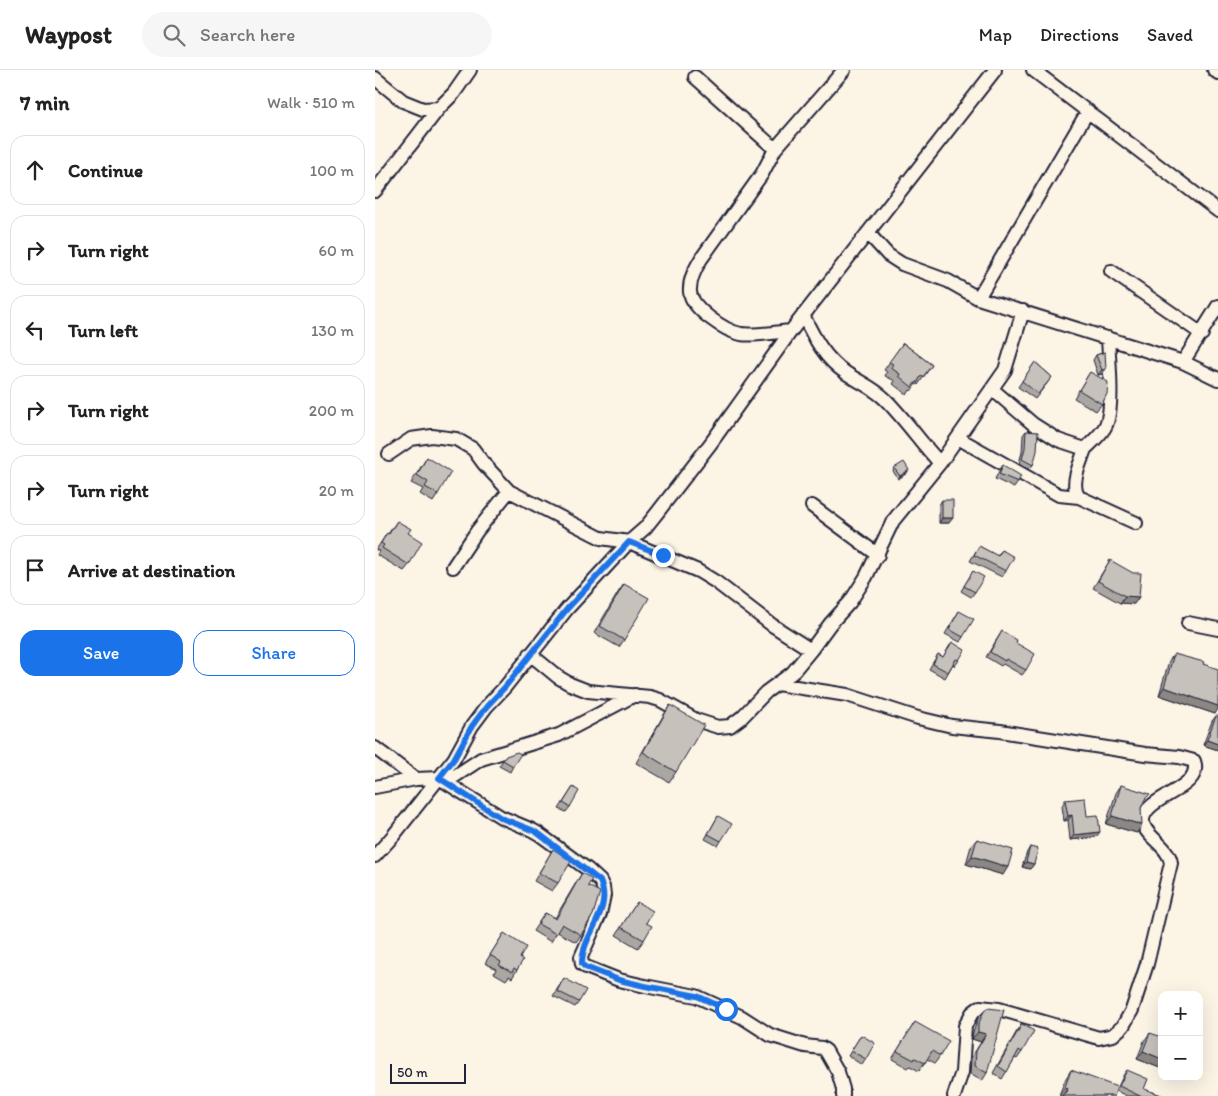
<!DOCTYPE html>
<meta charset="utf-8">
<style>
:root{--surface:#fff;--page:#f6f6f6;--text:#222;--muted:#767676;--line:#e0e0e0;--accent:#1a73e8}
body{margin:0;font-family:Itim,sans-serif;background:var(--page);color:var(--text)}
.controls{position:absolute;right:15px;bottom:15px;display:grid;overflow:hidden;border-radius:10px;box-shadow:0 5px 20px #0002}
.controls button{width:45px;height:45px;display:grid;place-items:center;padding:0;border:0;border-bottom:1px solid var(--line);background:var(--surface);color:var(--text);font:25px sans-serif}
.scale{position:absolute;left:15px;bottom:12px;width:76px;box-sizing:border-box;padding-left:5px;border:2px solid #22223b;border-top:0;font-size:14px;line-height:18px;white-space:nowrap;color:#22223b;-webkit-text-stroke:4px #fcf5e5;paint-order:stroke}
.stop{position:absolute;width:15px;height:15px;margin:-11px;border:4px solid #1a73e8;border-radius:50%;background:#fff}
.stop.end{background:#1a73e8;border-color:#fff;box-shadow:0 1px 5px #0008}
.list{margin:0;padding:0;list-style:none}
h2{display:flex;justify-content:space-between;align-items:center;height:65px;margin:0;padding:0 20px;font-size:21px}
h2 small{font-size:16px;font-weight:400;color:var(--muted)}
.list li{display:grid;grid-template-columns:32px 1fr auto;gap:15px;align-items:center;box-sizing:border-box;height:70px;margin:0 10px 10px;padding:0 10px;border:1px solid var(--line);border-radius:15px}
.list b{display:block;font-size:19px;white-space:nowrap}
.list em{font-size:16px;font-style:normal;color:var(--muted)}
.actions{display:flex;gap:10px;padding:15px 20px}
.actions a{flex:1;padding:11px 0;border:1px solid var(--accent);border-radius:15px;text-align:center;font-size:18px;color:var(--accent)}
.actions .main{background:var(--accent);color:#fff}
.icon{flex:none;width:28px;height:28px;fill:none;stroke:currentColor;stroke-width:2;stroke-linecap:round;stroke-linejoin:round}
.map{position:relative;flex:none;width:843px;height:1026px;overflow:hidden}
header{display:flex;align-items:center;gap:30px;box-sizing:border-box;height:70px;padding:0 25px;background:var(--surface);border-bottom:1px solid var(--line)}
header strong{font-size:24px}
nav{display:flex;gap:28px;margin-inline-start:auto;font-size:18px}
.search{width:350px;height:45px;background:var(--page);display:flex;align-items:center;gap:12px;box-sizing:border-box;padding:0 18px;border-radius:28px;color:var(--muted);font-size:19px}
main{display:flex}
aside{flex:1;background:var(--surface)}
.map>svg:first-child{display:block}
</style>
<header>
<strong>Waypost</strong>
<div class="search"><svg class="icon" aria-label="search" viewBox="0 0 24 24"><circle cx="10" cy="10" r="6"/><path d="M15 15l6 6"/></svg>Search here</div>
<nav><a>Map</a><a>Directions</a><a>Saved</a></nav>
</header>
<main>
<aside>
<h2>7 min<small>Walk · 510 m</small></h2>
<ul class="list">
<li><svg class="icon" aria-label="ahead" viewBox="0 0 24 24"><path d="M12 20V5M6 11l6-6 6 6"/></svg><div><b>Continue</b></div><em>100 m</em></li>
<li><svg class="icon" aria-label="right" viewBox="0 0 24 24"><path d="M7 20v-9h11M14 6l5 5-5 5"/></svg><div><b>Turn right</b></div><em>60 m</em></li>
<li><svg class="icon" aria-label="left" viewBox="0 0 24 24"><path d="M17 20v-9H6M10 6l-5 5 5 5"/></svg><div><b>Turn left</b></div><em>130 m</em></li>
<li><svg class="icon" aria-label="right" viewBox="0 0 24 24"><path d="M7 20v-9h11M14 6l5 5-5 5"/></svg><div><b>Turn right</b></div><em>200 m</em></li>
<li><svg class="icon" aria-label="right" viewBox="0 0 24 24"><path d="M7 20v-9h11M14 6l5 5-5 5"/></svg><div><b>Turn right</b></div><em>20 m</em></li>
<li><svg class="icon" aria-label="arrive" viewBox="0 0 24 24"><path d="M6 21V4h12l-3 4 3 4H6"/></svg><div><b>Arrive at destination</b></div></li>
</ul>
<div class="actions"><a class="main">Save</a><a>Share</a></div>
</aside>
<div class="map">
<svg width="843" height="1026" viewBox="0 0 843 1026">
<rect width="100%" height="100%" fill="#fcf5e5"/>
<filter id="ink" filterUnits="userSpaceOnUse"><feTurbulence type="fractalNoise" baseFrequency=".02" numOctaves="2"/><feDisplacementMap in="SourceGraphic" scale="10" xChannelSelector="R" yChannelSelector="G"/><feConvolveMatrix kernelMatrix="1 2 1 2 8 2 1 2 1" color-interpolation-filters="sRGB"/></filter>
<g filter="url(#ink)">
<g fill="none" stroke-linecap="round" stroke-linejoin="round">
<defs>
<path id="street" d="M658,0L843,141
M839,0L843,3
M320,7L400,79
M0,8L28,31L48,39L64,38
M0,121L64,38L79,23L95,0
M493,163L513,185L527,194L573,211L603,228L808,292L843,236
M736,201L827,264
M603,228L713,41
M428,245C439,268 450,289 471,303C484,312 499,318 510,329C530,349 546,373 565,393
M416,261C402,262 380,266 366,264C350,261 317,239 315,222C314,210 320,199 326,189L387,104L400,79L469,0
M808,292L843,309
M617,319L658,354L683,370L710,379C717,372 727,364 731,355C739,337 734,290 733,268
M583,368L684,425L704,427
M710,379C706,392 694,415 704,427L761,453
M14,384L36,369L57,366L81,369L98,379L109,394L134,421L226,468L254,472L323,501L341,512L397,555L436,580L455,554L475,532L491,507L518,451L565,393L630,300L648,241
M437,436L503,485
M78,497L102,461L134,421
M813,553L843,559
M155,584L183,607L195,614L213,621L275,627L285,630L321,650L343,657L355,656L367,647L391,622L417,603L436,580
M402,614L472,625L543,648L577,656L625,661L770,684L804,687L819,691C829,719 772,725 768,749C766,765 794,775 796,793L772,894L757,940L748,956L738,965L724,968L624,939L605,937L597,943L590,956L587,1002L579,1026
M0,678L41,709
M71,712L106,689L184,665L260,625
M0,717L41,709L64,708L126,747L157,760L164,764L212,799L225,811L228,817L229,825L225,844L206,887L207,894L211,897L244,910L270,916L321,926L367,947L395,965L430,976L447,978L451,981L463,1002L468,1019V1026
M0,786L18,766L79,689L97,656L112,636L130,617L192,539L254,472L270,458L282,443L336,373L416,261L620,0"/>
</defs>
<use href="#street" stroke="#22223b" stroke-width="16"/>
<use href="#street" stroke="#fcf5e5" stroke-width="12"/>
</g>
<path fill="#aaa6a1" stroke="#22223b" d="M528,273L557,295L543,315L541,314L536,321L535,320L532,325L518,314L520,311L510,306L512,302L509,300Z
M730,282L727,304L723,305L718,290L721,285Z
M660,292L677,307L660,329L643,317Z
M715,302L727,334L721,341L699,328Z
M651,361L658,395L654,399L644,393L647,382L648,365Z
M52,387L63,424L58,432L45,424L48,419L36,413Z
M628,395L643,412L639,418L620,409L624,401Z
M519,398L532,403L523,409L518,401Z
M567,430L574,453H564V435Z
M22,451L33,463L34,495L29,501L2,485L4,481L1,480L12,463L13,464Z
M604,476L622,486L627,480L631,501L627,507L595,491Z
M735,490L759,534L745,533L718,518Z
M598,501L600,522L596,527L586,521Z
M249,514V570L244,577L219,563L244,521Z
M584,541L588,567L585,572L570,564Z
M627,561L641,573L651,600L647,605L628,594L626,596L611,587Z
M577,572L584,590L580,596L578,594L570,608L554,599L563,584L568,587Z
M799,584L828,594L840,644L784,625L794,591Z
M295,635L301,702L294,712L261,693L288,646Z
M841,646L843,680L828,675L837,651Z
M131,686L138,696L135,702L124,696Z
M746,715L768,733L766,738L762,763L731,754L741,723Z
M198,717L195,737L191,742L184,739Z
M690,730L712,746L721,767L695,770L693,750L689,751L687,736Z
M343,746L346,771L343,776L330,769Z
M602,769L628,805L591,794L596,776Z
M655,777L659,794L655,799L647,797L652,782Z
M178,779L183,813L177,821L159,811Z
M207,803L213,816L206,865L201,872L182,862L176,872L158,861L170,843L180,848L202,811Z
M262,832L271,853L269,870L263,878L241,865Z
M129,863L145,888L142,900L137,908L134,906L131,910L119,903L121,899L110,893Z
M189,908L204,932L200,937L178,926Z
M609,941L612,1003L607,1011L595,1004L596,988L606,972L597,969L598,963L603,948Z
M540,952L565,986L560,993L552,989L544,1001L535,996L533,998L517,989Z
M647,954V982L642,989L640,988L627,1009L618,1003L642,961Z
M775,963L785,998L762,989L769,971Z
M486,965L491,989L487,995L473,986Z
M696,1000L739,1026H687L684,1025L691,1008Z
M752,1000L769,1019L789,1026H752L741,1021L749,1004Z"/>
<path fill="#8b8783" stroke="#22223b" d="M731,299L727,304L723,305L727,300Z
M534,400L532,403L523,409L525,406Z
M567,448H578L574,453H564Z
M750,526L764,527L759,534L745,533Z
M789,617L843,636V639L840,644L784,625Z
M832,670L843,674V680L828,675Z
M697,745L693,750L689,751L693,746Z
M737,746L767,755L762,763L731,754Z
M725,762L721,767L695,770L699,765Z
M597,786L633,797L628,805L591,794Z
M651,792L659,794L655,799L647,797Z
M603,962L611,964L606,972L597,969Z
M768,981L787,989V995L785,998L762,989Z
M690,1017L693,1018L687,1026L684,1025Z"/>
<path fill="#c6c1bb" stroke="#22223b" d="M528,273L557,295L548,307L546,306L542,313H540L537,317L524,306L525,304L516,298L518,294L514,292Z
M730,282L731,299L727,300L721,285Z
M660,292L677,307L663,324L647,311Z
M715,302L733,312L732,324L727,334L704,320Z
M651,361L663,362L662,381L658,395L647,389L650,378Z
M52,387L76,402L63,424L50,417L53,412L42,405Z
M529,392L534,400L525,406L519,398Z
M628,395L646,406L643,412L624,404Z
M567,430H578V448H567Z
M22,451L36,459L33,463L47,472L34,495L7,478L9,475L6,473L12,463L14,464Z
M604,476L623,486L627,480L639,487L631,501L599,485Z
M735,490L758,503H766L764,527L750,526L723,511Z
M598,501L609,507L600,522L589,516Z
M249,514L274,528L249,570L225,556Z
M584,541L599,549L588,567L574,559Z
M627,561L642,570L641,573L660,584L651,600L631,589L630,591L615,582Z
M577,572L590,580L584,590L581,589L573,602L558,594L563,584L568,587Z
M799,584L829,592L828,594L843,599V636L789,617Z
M295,635L329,655L301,702L268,682Z
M841,646H843V674L832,670Z
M142,682L146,684L138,696L128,690L131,686Z
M746,715L775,724L770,729L766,738L767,755L737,746Z
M198,717L204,721L195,737L188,733Z
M710,728L712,746L723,745L725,762L699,765L697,745L693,746L690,730Z
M343,746L357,754L346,771L333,764Z
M602,769L638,780L633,797L597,786Z
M655,777L663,779L659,794L651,792Z
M178,779L197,790L183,813L164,803Z
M207,803L217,809L213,816L225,822L218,845L206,865L187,854L181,864L163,854L170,843L181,849Z
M262,832L278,841L271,853L277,856L269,870L246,857Z
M129,863L151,877L145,888L148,890L142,900L139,898L137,902L124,895L126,892L115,885Z
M189,908L211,920L204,932L182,921Z
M613,938L629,940L612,1003L600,996L601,981L611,964L603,962V955L609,941Z
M540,952L574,971L565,986L557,981L550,993L540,988L539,990L522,981Z
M647,954L659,961L647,982L644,980L632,1002L623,996Z
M775,963L787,967V989L768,981Z
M486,965L500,973L491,989L476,981Z
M696,1000L742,1017L739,1026H690L693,1018L690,1017Z
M752,1000L773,1009L769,1019L789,1026H765L744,1016Z"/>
</g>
<g fill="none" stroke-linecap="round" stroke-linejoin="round" filter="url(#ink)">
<path stroke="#1a73e8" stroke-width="6" d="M288,485L254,472L192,539L130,617L112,636L97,656L79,689L64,708L126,748L157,760L164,764L225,811C239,841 206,865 207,894L210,897L244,910L270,916L322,926L351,939"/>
</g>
</svg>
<div class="controls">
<button>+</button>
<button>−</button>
</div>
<div class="scale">50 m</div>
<div class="stop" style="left:351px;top:939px"></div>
<div class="stop end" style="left:288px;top:485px"></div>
</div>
</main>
